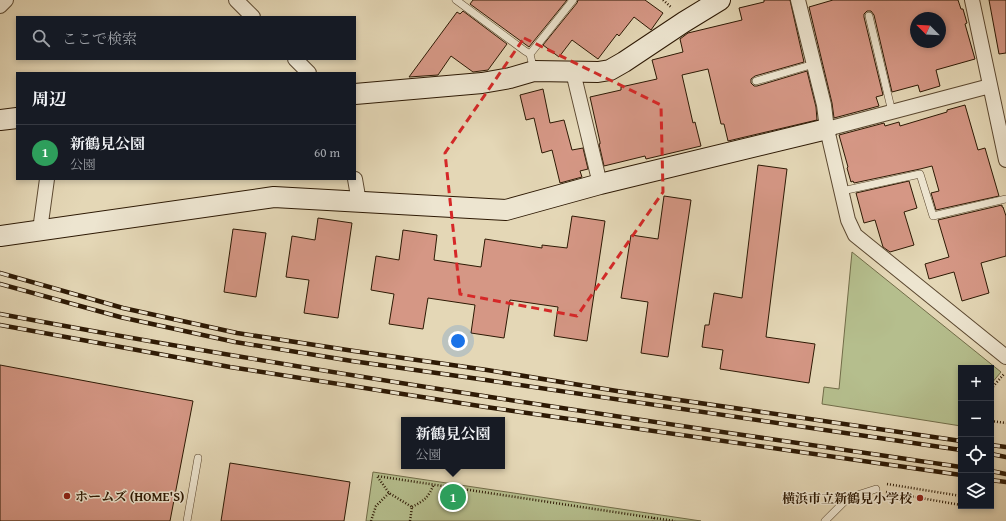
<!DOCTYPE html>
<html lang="ja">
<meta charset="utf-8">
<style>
:root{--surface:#171b24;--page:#242831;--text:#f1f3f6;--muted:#9ea1a6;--line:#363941;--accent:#c59692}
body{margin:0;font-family:"Gentium Book Plus","Noto Serif JP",serif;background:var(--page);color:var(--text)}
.controls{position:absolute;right:12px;bottom:12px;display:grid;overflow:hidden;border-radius:0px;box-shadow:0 2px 6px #0003}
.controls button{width:36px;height:36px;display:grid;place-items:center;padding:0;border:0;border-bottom:1px solid var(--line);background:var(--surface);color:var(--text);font:20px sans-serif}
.compass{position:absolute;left:910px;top:12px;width:36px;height:36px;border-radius:50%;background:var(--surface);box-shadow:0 2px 6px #0003;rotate:294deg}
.you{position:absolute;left:458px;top:341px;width:14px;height:14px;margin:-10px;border:3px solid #fff;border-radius:50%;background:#1a73e8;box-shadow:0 0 0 6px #1a73e833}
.badge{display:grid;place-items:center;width:26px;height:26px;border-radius:50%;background:var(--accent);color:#fff;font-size:13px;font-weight:700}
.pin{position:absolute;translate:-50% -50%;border:2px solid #fff;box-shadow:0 1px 4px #0006}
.popup{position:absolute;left:401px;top:417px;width:104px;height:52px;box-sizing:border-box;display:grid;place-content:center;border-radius:0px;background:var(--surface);filter:drop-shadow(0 1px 3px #0005);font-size:13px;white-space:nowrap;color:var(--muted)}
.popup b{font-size:15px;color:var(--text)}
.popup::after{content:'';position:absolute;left:50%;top:100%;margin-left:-8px;border:8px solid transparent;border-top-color:var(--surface)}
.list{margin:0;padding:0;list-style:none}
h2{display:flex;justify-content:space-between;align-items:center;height:52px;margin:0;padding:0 16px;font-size:17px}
h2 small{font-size:13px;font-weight:400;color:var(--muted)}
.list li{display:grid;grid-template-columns:26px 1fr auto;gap:12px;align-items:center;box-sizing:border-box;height:56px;padding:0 16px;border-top:1px solid var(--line)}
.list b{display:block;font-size:15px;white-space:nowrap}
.list p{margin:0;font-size:13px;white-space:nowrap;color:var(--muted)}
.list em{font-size:13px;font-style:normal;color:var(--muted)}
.icon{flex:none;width:22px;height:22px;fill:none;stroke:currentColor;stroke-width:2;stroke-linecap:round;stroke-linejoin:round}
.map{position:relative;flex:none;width:1006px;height:521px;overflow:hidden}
.search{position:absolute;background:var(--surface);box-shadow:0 2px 6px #0003;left:16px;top:16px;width:340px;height:44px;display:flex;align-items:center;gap:10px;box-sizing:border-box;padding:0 14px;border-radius:0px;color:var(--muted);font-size:15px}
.panel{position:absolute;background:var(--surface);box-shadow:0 2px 6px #0003;left:16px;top:72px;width:340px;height:108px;border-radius:0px}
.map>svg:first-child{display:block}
</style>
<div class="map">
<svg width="1006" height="521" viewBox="0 0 1006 521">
<rect width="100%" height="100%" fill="#e4d7b6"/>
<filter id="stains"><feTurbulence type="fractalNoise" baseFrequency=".005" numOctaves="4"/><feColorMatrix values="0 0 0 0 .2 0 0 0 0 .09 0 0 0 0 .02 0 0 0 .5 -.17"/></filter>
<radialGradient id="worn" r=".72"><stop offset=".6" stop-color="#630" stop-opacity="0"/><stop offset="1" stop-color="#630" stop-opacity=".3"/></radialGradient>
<path fill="#b5be8d" stroke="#716c48" d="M852,252L1001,372L991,384V368H961V426L822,404L824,387L839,389Z
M373,472L701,521H366Z"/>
<path fill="#d59785" stroke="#2d1904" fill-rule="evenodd" d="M473,0H567L529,47L470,4Z
M578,0H645L663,13L651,30L634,17L619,36L617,34L598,59L572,40L559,57L543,45L577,3Z
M764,0H790L804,62L755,76L751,79V83L754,86H757L807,71L816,107L817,120L728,141L724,124H721L708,69L682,75L693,123L695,122L701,146L646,159L645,156L604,166L599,144H600V142L590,97L621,90V87L657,79L652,60L683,52L680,39L688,33L742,20L739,8L764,2Z
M833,0H958L961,9H963L967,23L965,24L975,59L936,70L940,86L920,92L918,85L892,92L874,15L871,11H867L864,14V17L883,95L876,97L879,106L834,118L832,103L809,7ZM916,18H940V42H916Z
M989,0H1006V53L999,54Z
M463,11L507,44L488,70L473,72L451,56L438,75L409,77L457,12L460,14Z
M543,89L550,123L564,120L572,150L583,148L588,169L580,171L582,177L560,183L552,150L542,153L534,118L526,120L520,95Z
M965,105L978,150L985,148L999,196L936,210L931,193L939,191L932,166L920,169L854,183L853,181L851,182L847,168L848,167L839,135L884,123L885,126L899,122L900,126L947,112V110Z
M758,165L787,169L766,337L815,344L809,383L720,369L723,350L702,347L705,325H709L714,293L742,298Z
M909,181L917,208L904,212L914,245L890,252L883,247L875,220L864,223L856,193Z
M664,196L691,200L668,357L641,353L648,302L621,298L631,235L658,239Z
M1002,205V207H1003L1006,216V256L981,263L989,293L962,301L954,272L929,279L925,264L949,257L938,220Z
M572,216L605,221L587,341L554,336L558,307L510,300L504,338L471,333L475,305L428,298L423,329L389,324L394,294L371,290L376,256L399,260L403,230L437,235L434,260L481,267L485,239L542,248V245L567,248Z
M318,218L352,223L338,318L304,313L309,280L286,277L292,236L315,240Z
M233,229L266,233L256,297L224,292Z
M0,365L193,401L170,521H0Z
M230,463L350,482L344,521H221Z"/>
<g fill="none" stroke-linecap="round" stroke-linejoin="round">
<defs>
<path id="lane" d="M456,0L525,51L530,54L534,71
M869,16L892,112
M530,54L573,0
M756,81L814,64
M842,191L920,174L933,216L1006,199
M187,521L198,458
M825,521L848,498L876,489"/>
<path id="street" d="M236,0L253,17
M798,0L824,105L827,129L848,220L855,235L1006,357
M972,0L1006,160
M0,6L6,0
M295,59L309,73
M573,72L600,184
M827,129L990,86
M355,179L359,202
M40,230L47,179"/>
<path id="secondary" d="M355,94L482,83L510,78L534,71L598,72L610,70L624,62L684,22L720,0
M0,120L17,118
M0,236L274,197L506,210L600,184L827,129"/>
</defs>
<use href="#lane" stroke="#5b4830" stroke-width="8"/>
<use href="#street" stroke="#5b4830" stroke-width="16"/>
<use href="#secondary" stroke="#2d1904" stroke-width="22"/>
<path stroke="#2d1904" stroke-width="2.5" stroke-dasharray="1 2" stroke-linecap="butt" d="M663,0L672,8
M991,389L1004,374
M991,421L1006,423
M887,484L961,496
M886,492L961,505
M965,506L970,507V506
M412,507C425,500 428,498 434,484
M654,518L675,521
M371,521L376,506L389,493
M410,521L412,507L389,493L377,476L654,518L653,521"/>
<use href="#lane" stroke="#ede5d0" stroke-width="7"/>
<use href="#street" stroke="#ede5d0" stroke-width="14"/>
<use href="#secondary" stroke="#ede5d0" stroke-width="20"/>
<defs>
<path id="rail" d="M0,273L123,308L237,333L354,351L487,370L617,391L961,441
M0,284L120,317L235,342L352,361L486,380L961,450
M0,314C319,374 640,420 961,467
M0,325L230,367L486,407L961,475
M991,445L1006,447
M991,454L1006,457
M991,471L1006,474
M991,480L1006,482"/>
</defs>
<use href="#rail" stroke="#2d1904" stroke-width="4.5"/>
<use href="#rail" stroke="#ede5d0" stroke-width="3" stroke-dasharray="9" stroke-linecap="butt"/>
</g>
<path fill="none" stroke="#d62828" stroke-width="3" stroke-dasharray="8 5" stroke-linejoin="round" d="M524,38L661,105L663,192L577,316L460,294L445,153Z"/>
<g fill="#8f2418" stroke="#ede5d0" stroke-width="1.5">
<circle cx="67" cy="496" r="4"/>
<circle cx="920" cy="498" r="4"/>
</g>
<g text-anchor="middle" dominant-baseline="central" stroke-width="3" stroke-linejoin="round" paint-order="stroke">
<g font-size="13" font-weight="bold" fill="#2d1904" stroke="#ede5d0" text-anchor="start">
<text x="75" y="496">ホームズ (HOME'S)</text>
<text x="912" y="498" text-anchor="end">横浜市立新鶴見小学校</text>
</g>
</g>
<rect width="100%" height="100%" filter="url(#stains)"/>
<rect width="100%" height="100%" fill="url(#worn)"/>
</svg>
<div class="controls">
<button>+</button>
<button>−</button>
<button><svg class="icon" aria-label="locate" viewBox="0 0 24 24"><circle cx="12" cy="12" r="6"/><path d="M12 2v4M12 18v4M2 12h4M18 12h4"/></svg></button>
<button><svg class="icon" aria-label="layers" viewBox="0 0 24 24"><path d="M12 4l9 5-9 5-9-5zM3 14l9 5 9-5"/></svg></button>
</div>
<svg class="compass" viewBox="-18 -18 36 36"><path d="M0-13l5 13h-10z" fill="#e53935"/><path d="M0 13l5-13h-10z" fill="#9ea1a6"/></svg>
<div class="you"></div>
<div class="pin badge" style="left:453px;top:497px;background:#2e9e5b">1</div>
<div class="popup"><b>新鶴見公園</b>公園</div>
<div class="search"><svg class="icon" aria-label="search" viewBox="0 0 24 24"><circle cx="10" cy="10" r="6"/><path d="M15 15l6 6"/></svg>ここで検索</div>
<section class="panel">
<h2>周辺<small></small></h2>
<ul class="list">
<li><span class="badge" style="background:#2e9e5b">1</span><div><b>新鶴見公園</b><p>公園</p></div><em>60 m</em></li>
</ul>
</section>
</div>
